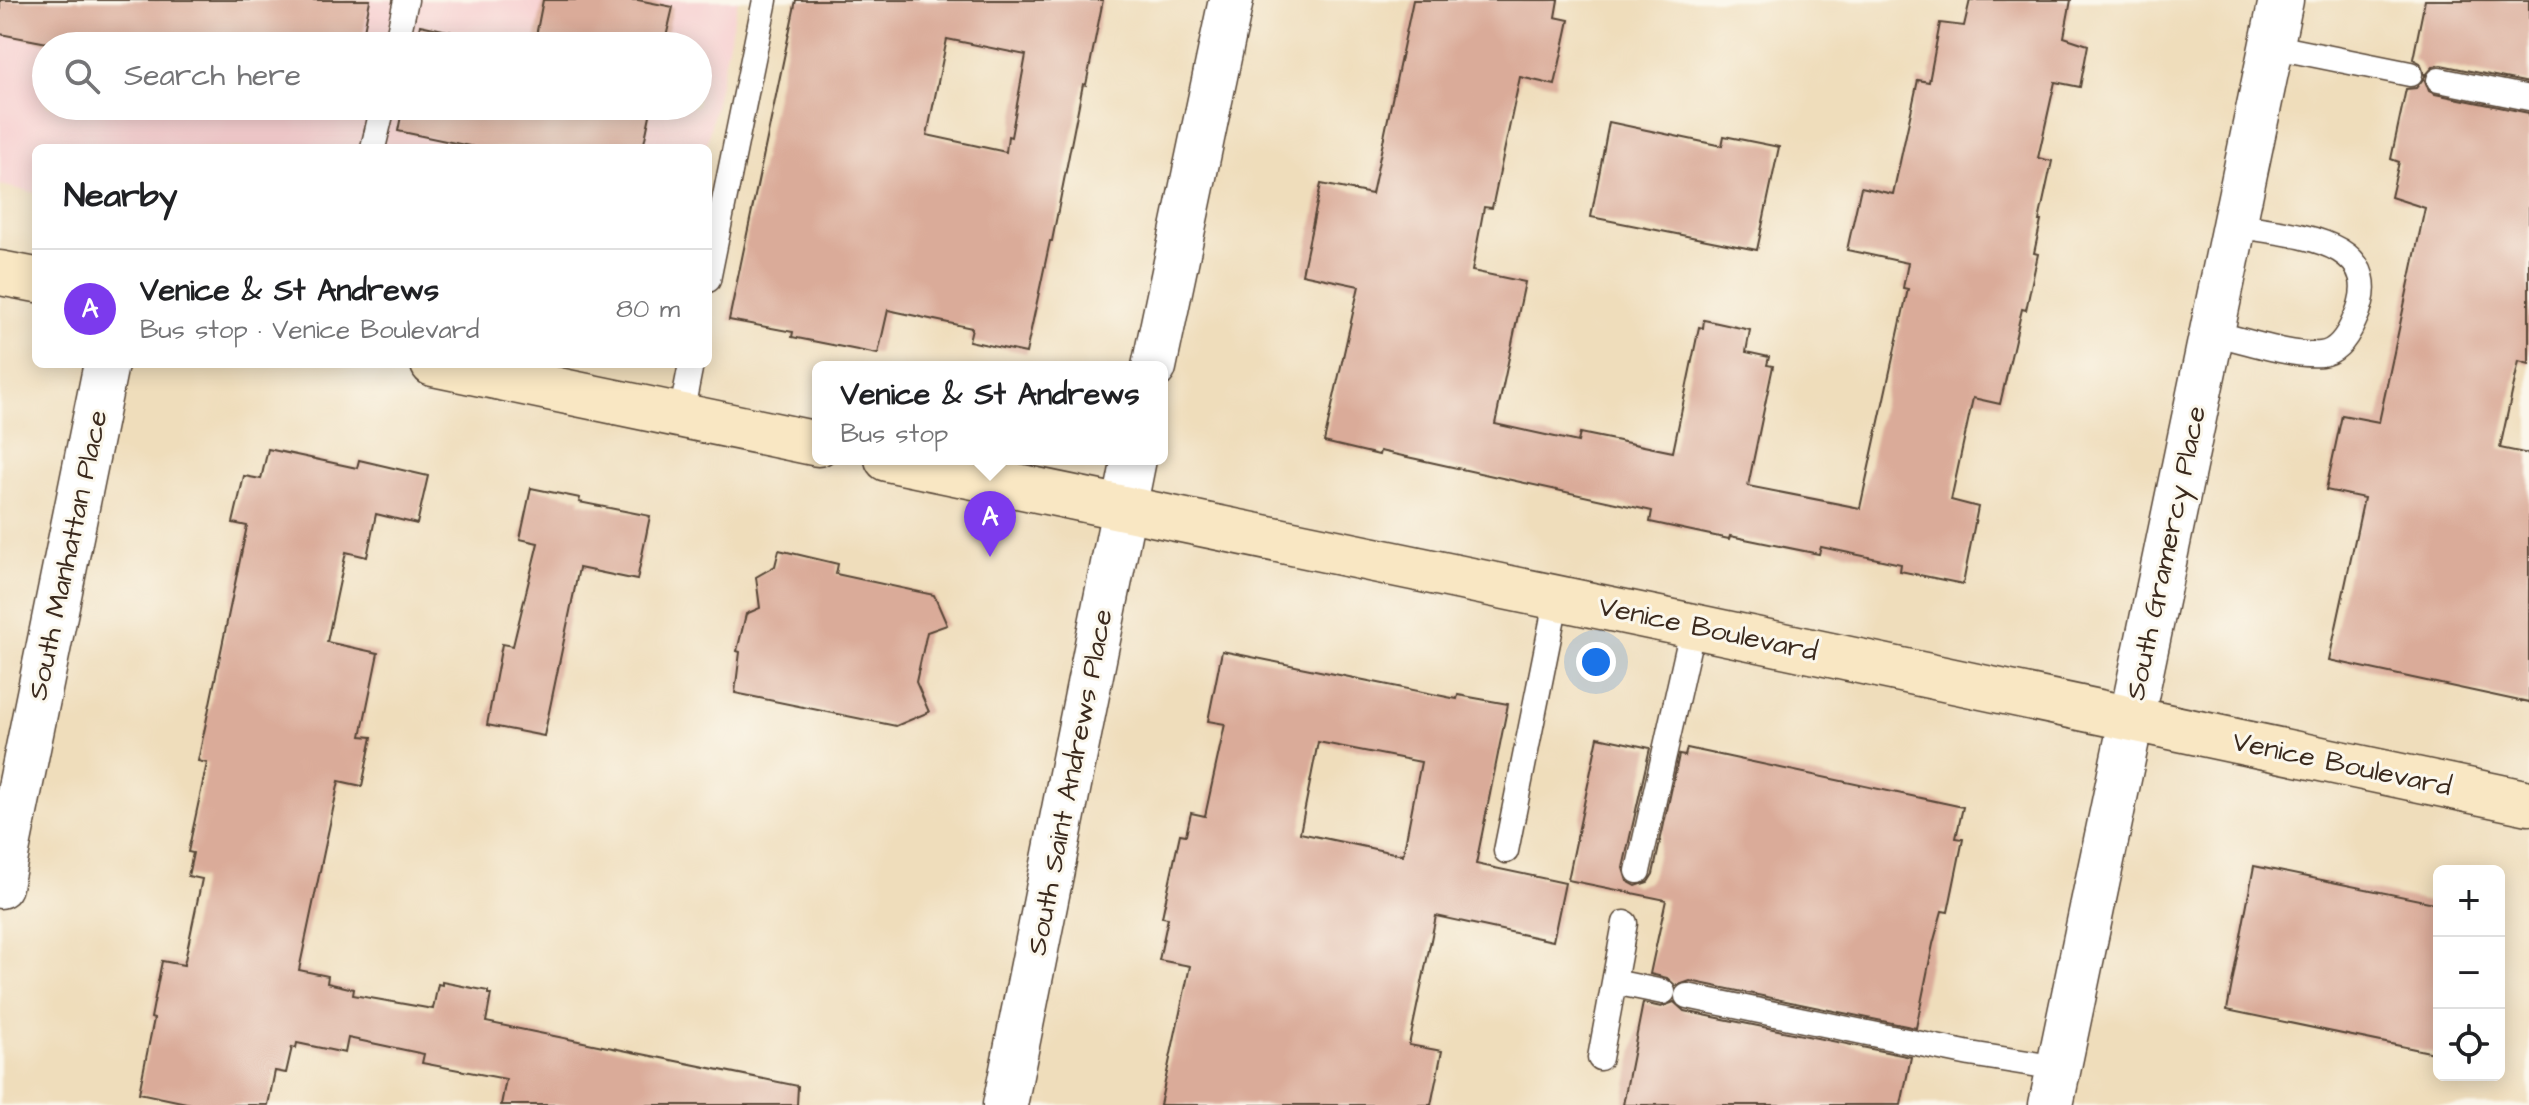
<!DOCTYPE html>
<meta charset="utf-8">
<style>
:root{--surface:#fff;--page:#f2f2f2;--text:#202124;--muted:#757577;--line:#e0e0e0;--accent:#7c3aed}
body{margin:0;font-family:"Architects Daughter",sans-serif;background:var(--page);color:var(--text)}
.controls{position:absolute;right:24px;bottom:24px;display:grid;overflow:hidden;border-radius:12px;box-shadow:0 4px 20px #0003}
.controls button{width:72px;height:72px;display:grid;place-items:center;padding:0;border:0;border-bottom:2px solid var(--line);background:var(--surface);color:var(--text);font:40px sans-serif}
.you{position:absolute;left:1596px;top:662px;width:28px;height:28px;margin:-20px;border:6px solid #fff;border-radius:50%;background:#1a73e8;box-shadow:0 0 0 12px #1a73e833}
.badge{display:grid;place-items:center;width:52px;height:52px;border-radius:50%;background:var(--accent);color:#fff;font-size:26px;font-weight:700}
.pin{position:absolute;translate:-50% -66px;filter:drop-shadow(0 2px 4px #0008)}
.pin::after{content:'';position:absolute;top:42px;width:28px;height:24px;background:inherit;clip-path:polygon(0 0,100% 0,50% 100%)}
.popup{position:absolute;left:812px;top:361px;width:356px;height:104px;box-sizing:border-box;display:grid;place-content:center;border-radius:12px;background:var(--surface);filter:drop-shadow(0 2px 6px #0005);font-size:26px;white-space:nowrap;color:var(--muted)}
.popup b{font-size:30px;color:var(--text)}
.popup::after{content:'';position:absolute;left:50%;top:100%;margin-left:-16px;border:16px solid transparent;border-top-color:var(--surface)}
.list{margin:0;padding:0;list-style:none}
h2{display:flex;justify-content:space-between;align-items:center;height:104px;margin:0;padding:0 32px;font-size:34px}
h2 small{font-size:26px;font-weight:400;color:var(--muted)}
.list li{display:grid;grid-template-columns:52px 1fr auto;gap:24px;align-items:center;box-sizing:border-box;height:120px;padding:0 32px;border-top:2px solid var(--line)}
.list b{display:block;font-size:30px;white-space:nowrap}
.list p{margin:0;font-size:26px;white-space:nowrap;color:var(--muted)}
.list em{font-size:26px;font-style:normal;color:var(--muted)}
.icon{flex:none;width:44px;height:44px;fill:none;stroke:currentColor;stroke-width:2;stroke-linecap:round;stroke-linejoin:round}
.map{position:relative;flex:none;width:2529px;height:1105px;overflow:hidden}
.search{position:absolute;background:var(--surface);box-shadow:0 4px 20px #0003;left:32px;top:32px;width:680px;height:88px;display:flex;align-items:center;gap:20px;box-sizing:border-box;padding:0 28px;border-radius:44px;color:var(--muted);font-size:30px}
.panel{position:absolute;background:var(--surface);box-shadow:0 4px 20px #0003;left:32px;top:144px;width:680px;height:224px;border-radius:12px}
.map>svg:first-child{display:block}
</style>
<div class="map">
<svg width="2529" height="1105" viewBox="0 0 2529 1105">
<rect width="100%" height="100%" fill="#fbf7ec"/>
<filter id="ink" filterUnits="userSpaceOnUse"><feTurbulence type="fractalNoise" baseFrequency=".0125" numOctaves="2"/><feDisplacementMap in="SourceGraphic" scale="16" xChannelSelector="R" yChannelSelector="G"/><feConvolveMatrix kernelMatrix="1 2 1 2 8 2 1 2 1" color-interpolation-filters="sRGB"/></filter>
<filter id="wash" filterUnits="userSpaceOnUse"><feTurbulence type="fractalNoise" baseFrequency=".006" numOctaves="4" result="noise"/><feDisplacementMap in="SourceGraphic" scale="32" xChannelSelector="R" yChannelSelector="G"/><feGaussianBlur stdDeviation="1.8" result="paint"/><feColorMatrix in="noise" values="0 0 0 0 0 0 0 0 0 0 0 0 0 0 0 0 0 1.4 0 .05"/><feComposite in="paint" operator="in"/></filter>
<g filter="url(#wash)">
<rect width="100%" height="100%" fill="#efddbb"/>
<path fill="#f7cfd0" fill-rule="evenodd" d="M0,0H738L706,148H36V193L0,185ZM46,46H698V106H46Z"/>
<g id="blocks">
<path fill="#daab99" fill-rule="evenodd" d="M0,0H370L361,46H63L0,34Z
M543,0H638L673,7L664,46H534Z
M796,0H1103L1086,85L1083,84L1052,241H1050L1026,353L969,341L972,328L888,310L878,354L792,337L793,332L729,320ZM947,39L1026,55L1011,137L1008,136L1006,152L927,135Z
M1413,0H1558L1555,17L1569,20L1555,85L1520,77L1492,208L1484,207L1472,271L1525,282L1495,424L1578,442L1580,433L1673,452L1699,327L1703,328L1704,320L1750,330L1746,352L1769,357L1767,365L1773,366L1748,486L1860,508L1908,289L1903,288L1908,263L1847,250L1861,187L1893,194L1918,80L1929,82L1940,23L1964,26L1970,0H2071L2064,37L2088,45L2080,87L2055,82L2038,158L2052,161L2039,221H2041L2034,253L2038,254L2026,310L2022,309L2000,404L1973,398L1951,500L1978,507L1963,584L1900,571L1901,564L1821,547L1819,554L1730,536L1729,539L1650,522L1652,511L1380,451L1379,455L1324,442L1359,286L1302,274L1321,184L1372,194Z
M2425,0H2529V83L2441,65L2434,66L2425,76L2420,63L2413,59Z
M420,25L517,46H416Z
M2424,78L2429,91L2435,94L2529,113V364L2519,361L2500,448L2529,454V703L2329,660L2364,498L2326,490L2342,415L2379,422L2425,208L2391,197L2399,162L2391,159L2406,89L2416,88Z
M403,106H652L643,148H479L398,131Z
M1609,122L1722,146L1724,136L1779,147L1757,250L1591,217Z
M268,449L357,468L359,460L428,476L417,524L376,514L367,557L346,552L327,642L378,653L361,736L372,737L362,786L339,781L299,970L328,976L327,983L354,989L353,995L433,1009L438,984L442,985V982L488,991V994H491L486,1022L798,1086L797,1105H501L506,1079L422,1063L424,1054L348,1038L345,1053L297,1043L296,1048L292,1047L286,1073L275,1071L268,1105H196L139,1093L154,1019L151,1018L162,961L184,965L202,879L188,876L193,853L188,852L207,763L198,761L247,526L233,523L244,476L261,479Z
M531,488L580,498L579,502L650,516L637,580L579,568L544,736L487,725L502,644L513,646L538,543L520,539Z
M779,550L838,564L836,574L934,595L947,625L927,632L916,682L929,712L896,726L735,693L740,652L737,651L746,614L760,608L756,577L775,566Z
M1222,651L1457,699L1458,695L1508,704L1476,864L1565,883L1553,941L1436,916L1409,1045L1442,1051L1431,1105H1160L1190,966L1159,960L1168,918L1162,917L1180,834L1186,835L1191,813L1205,816L1225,724L1208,721ZM1318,742L1421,762L1403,855L1300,833Z
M1598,737L1650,748L1623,868L1627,881L1636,886L1648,882L1653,874L1679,755L1685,756L1687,748L1963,807L1956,838L1963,839L1948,912L1942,911L1933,944L1916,1028L1690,981L1676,986L1667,978L1650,974L1666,900L1568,880Z
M2254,866L2439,904V1054L2227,1010Z
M1674,1002L1684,1011L1911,1057L1901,1105H1623L1643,1003L1661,1007Z"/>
</g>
</g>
<g filter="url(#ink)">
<use href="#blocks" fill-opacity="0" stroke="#564536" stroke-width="2"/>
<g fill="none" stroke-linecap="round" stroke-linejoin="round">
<defs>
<path id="service" d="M396,46L406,0
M2271,46L2410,74
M2439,80L2529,98
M373,148L383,106
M708,280L765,0
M2212,333C2241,339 2292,357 2321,354C2338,352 2348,335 2354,321C2394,237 2288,235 2234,225
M681,415L691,364
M1506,851L1557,597
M1638,871L1693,626
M1614,982L1625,923
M1687,996L1970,1054L2059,1068
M1600,1058L1614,982L1663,992"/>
<path id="minor" d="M1154,367L1231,0
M0,886L106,364
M1005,1105L1134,459
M2051,1105L2281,0"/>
<path id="secondary" d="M0,273L36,280
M433,364L818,444
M887,459L1693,626L2529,803"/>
</defs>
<use href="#service" stroke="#564536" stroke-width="27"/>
<use href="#minor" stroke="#564536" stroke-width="47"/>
<use href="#secondary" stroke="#564536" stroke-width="47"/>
<use href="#service" stroke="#fff" stroke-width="24"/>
<use href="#minor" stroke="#fff" stroke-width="44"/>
<use href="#secondary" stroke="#f9e7c3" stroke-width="44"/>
</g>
</g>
<g text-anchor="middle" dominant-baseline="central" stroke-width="6" stroke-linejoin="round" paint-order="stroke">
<g font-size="28" fill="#3b2a1e" stroke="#fbf7ec">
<text transform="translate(2166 553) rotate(-78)">South Gramercy Place</text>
<text transform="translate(68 555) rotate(-78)">South Manhattan Place</text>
<text transform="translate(1708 629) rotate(12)">Venice Boulevard</text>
<text transform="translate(2342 764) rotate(12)">Venice Boulevard</text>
<text transform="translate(1070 782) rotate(-79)">South Saint Andrews Place</text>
</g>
</g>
</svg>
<div class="controls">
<button>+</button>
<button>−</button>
<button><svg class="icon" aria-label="locate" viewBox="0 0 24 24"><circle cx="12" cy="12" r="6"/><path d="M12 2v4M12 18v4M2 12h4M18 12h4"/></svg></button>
</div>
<div class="you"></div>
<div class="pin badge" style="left:990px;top:557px">A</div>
<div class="popup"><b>Venice &amp; St Andrews</b>Bus stop</div>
<div class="search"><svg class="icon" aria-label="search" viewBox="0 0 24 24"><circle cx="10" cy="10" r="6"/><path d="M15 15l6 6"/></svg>Search here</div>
<section class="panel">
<h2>Nearby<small></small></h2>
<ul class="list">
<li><span class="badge">A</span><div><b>Venice &amp; St Andrews</b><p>Bus stop · Venice Boulevard</p></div><em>80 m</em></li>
</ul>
</section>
</div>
